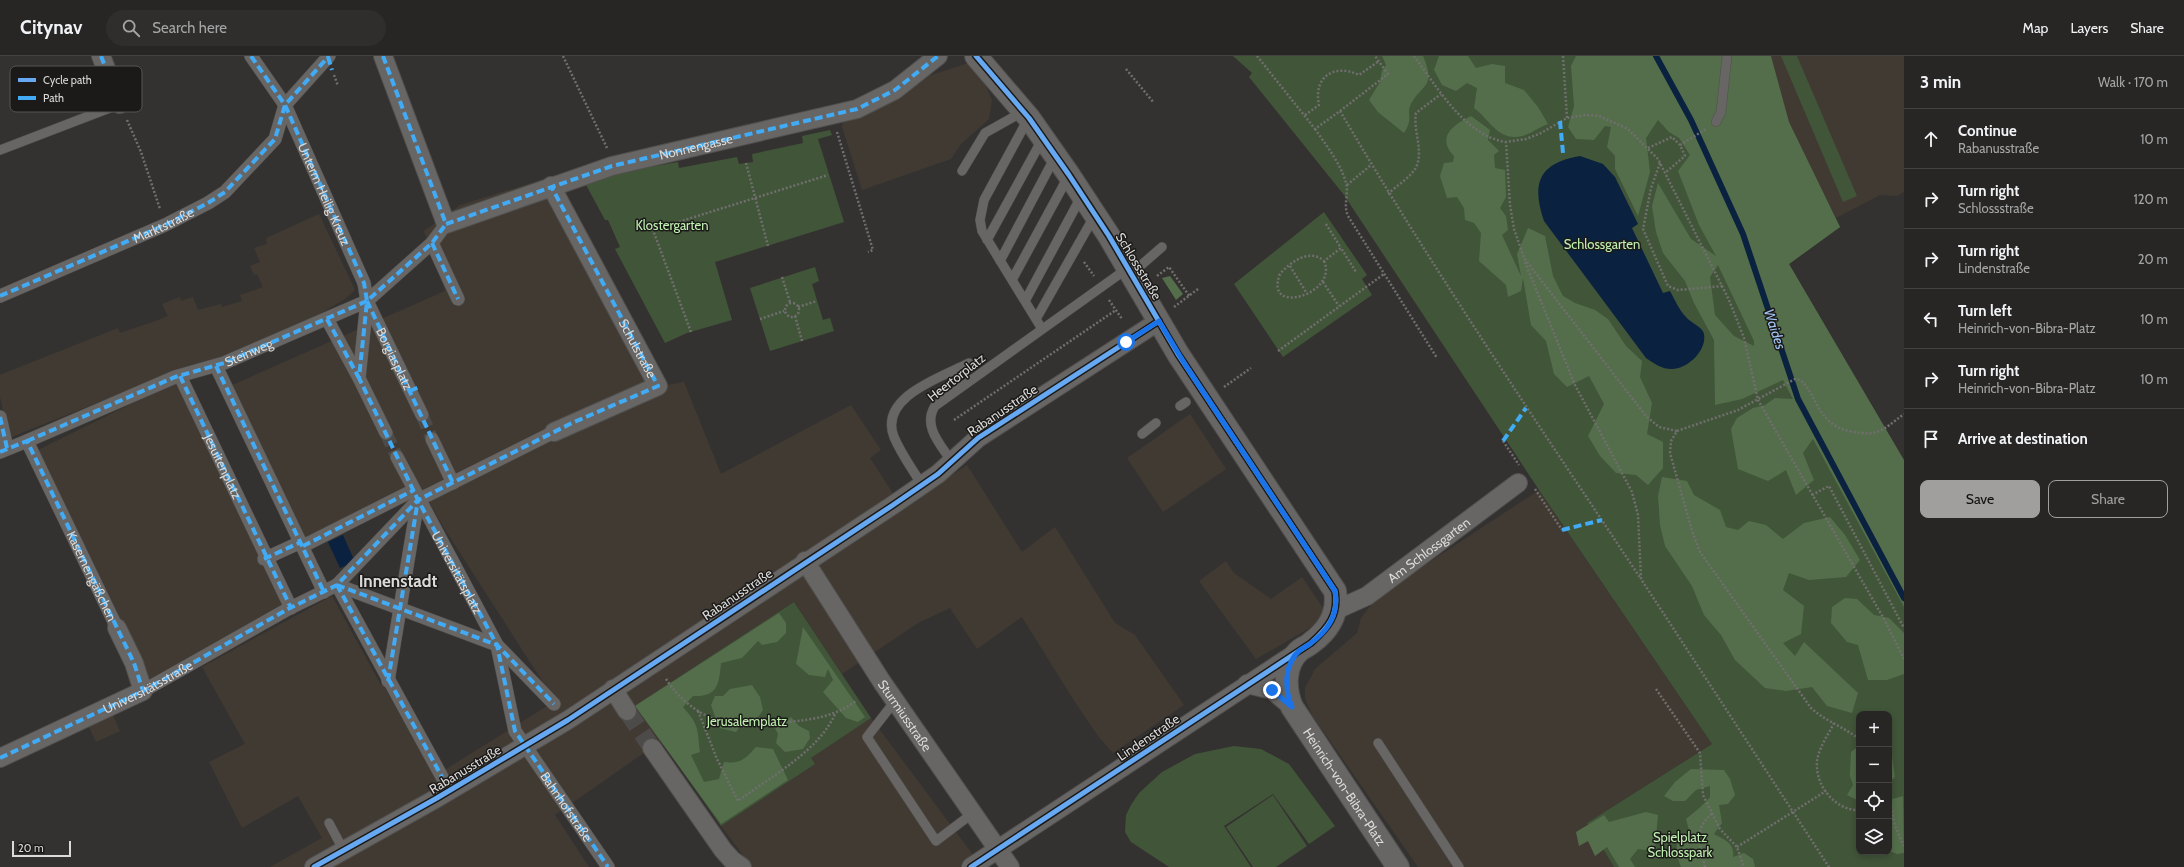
<!DOCTYPE html>
<meta charset="utf-8">
<style>
:root{--surface:#272624;--page:#2f2e2c;--text:#f1f3f6;--muted:#a4a5a6;--line:#434341;--accent:#a19f9d}
body{margin:0;font-family:Cabin,sans-serif;background:var(--page);color:var(--text)}
.controls{position:absolute;right:12px;bottom:12px;display:grid;overflow:hidden;border-radius:8px;box-shadow:0 2px 6px #0003}
.controls button{width:36px;height:36px;display:grid;place-items:center;padding:0;border:0;border-bottom:1px solid var(--line);background:var(--surface);color:var(--text);font:20px sans-serif}
.scale{position:absolute;left:12px;bottom:10px;width:59px;box-sizing:border-box;padding-left:4px;border:2px solid #dbdad8;border-top:0;font-size:11px;line-height:14px;white-space:nowrap;color:#dbdad8;-webkit-text-stroke:3px #1b1a19;paint-order:stroke}
.stop{position:absolute;width:12px;height:12px;margin:-9px;border:3px solid #1a73e8;border-radius:50%;background:#fff}
.stop.end{background:#1a73e8;border-color:#fff;box-shadow:0 1px 4px #0008}
.list{margin:0;padding:0;list-style:none}
h2{display:flex;justify-content:space-between;align-items:center;height:52px;margin:0;padding:0 16px;font-size:17px}
h2 small{font-size:13px;font-weight:400;color:var(--muted)}
.list li{display:grid;grid-template-columns:26px 1fr auto;gap:12px;align-items:center;box-sizing:border-box;height:60px;padding:0 16px;border-top:1px solid var(--line)}
.list b{display:block;font-size:15px;white-space:nowrap}
.list p{margin:0;font-size:13px;white-space:nowrap;color:var(--muted)}
.list em{font-size:13px;font-style:normal;color:var(--muted)}
.actions{display:flex;gap:8px;padding:12px 16px}
.actions a{flex:1;padding:9px 0;border:1px solid var(--accent);border-radius:8px;text-align:center;font-size:14px;color:var(--accent)}
.actions .main{background:var(--accent);color:#111}
.icon{flex:none;width:22px;height:22px;fill:none;stroke:currentColor;stroke-width:2;stroke-linecap:round;stroke-linejoin:round}
.map{position:relative;flex:none;width:1904px;height:811px;overflow:hidden}
header{display:flex;align-items:center;gap:24px;box-sizing:border-box;height:56px;padding:0 20px;background:var(--surface);border-bottom:1px solid var(--line)}
header strong{font-size:19px}
nav{display:flex;gap:22px;margin-inline-start:auto;font-size:14px}
.search{width:280px;height:36px;background:var(--page);display:flex;align-items:center;gap:10px;box-sizing:border-box;padding:0 14px;border-radius:22px;color:var(--muted);font-size:15px}
main{display:flex}
aside{flex:1;background:var(--surface)}
.map>svg:first-child{display:block}
</style>
<header>
<strong>Citynav</strong>
<div class="search"><svg class="icon" aria-label="search" viewBox="0 0 24 24"><circle cx="10" cy="10" r="6"/><path d="M15 15l6 6"/></svg>Search here</div>
<nav><a>Map</a><a>Layers</a><a>Share</a></nav>
</header>
<main>
<div class="map">
<svg width="1904" height="811" viewBox="0 0 1904 811">
<rect width="100%" height="100%" fill="#343230"/>
<path fill="#413a33" d="M1749,0H1904V136L1897,140L1880,139L1836,162Z
M969,7L984,26L992,44L989,63L961,88L951,103L862,134L842,71L845,50L874,37Z
M554,120L667,329L684,326L721,418L851,349L881,394L870,402L903,453L967,409L1022,496L1055,471L1115,567L1135,579L1184,649L1113,697L1098,680L1073,643L1022,561L977,593L950,552L918,567L842,618L794,546L637,649L661,685L555,759L589,811H270L322,782L298,740L242,772L209,706L245,688L202,611L332,540L381,629H383L435,720L555,645L444,472L424,437L302,494L223,333L445,235L424,175L460,149Z
M319,158L355,234L345,243L291,275L122,337L9,382L0,341V319L2,318L118,272L120,277L156,265L168,260L162,248L180,241L181,245L193,241L198,254L221,248L222,251L242,245L240,239L263,231L257,218L254,219L250,210L260,206L254,192L267,188L266,182Z
M179,324L286,548L147,625L36,395Z
M1190,358L1226,413L1163,456L1127,402Z
M1539,434L1712,688L1587,767L1614,811H1418L1312,659L1305,642V632L1315,613L1357,577L1361,562L1378,540Z
M1226,505L1234,517L1271,543L1302,521L1323,552V559L1313,570L1256,603L1199,525Z
M112,657L120,675L96,686L88,669Z
M871,662L982,811H752L721,770L814,708L811,702Z"/>
<path fill="#415539" fill-rule="evenodd" d="M1233,0H1749L1840,171L1789,208L1871,350L1904,418V811H1614L1587,767L1712,688L1539,434L1344,139L1249,21L1252,17ZM1859,658H1889V796H1859Z
M1781,0H1797L1857,140L1843,146Z
M830,74L832,79L818,83L844,166L715,206L732,264L687,277L665,287L615,193L620,191L608,164H605L585,127L605,119L678,106L679,112L737,101L739,108L753,106L752,98L803,87L802,80Z
M1324,156L1367,219L1362,223L1372,239L1283,301L1234,228Z
M815,211L819,225L812,228L823,264L830,262L834,275L770,295L750,232Z
M794,546L871,662L811,702L815,708L721,770L636,649Z
M1234,690L1261,693L1289,708L1335,770L1309,788L1273,738L1224,770L1251,811H1169L1131,786L1125,776L1126,759L1131,749L1139,737L1162,716L1195,698Z
M1273,739L1307,790L1276,811H1253L1226,771Z"/>
<path fill="#546e4b" fill-rule="evenodd" d="M1382,0H1423C1437,33 1421,27 1410,50C1408,54 1410,61 1409,66C1408,70 1406,74 1404,77L1378,56L1369,44L1380,26L1382,15L1386,9Z
M1439,0H1468L1476,12L1492,8L1505,10V27L1524,34L1538,51L1548,68C1539,71 1531,78 1522,80C1499,86 1490,64 1474,52L1477,32L1467,27L1456,35L1442,29L1434,14Z
M1576,0H1771L1789,66L1840,171L1789,208L1904,404V551L1813,383L1803,397L1814,424L1796,439L1786,414L1768,425L1738,413L1731,373L1737,362L1753,352L1765,349L1775,342L1793,343L1783,324L1742,343L1715,349L1714,284L1694,247L1685,225L1663,197L1656,176L1652,150L1658,127L1691,183L1716,200L1699,169L1678,115L1690,99L1679,82L1669,76L1658,64L1646,82L1650,116L1638,160L1615,113V100L1607,91L1611,71L1605,70L1594,84L1576,83L1568,71L1574,50L1571,10ZM1718,209L1754,285V290L1734,280L1715,259L1710,221Z
M1471,60L1490,74L1488,84L1499,95L1494,99L1495,112L1505,114L1506,141L1500,152L1506,160L1508,174L1502,179L1521,220L1517,198L1528,172L1545,180L1553,220L1563,240L1575,247L1595,254L1608,263L1626,290L1642,305L1640,321L1652,347L1647,378L1663,386V412L1648,429L1636,419L1616,417L1600,400L1588,380L1604,348L1589,320L1567,331L1554,318L1546,285L1531,269L1523,222L1521,235L1508,241L1506,229L1479,205L1481,177L1474,167L1465,164L1464,152L1457,141L1447,142L1440,120L1444,107L1453,106L1454,100C1436,81 1453,69 1471,60Z
M1170,220L1183,238L1176,244L1162,222Z
M1662,421L1687,425L1694,439L1720,454L1726,471L1738,474L1749,465L1766,469L1783,483L1804,467L1830,461L1845,479L1860,504L1846,521L1809,524L1789,517L1783,534L1804,550L1801,578L1783,587L1795,600L1804,586L1858,637L1852,657L1827,650L1812,631L1786,635L1765,632L1735,604L1721,579L1704,559L1692,530L1665,490L1660,469L1658,440Z
M1845,542L1857,543L1874,559L1889,562L1904,577V618L1887,624H1868L1858,589L1847,586L1831,567L1832,551Z
M779,557L786,567V577L777,586L762,589L758,585L742,602L721,607C719,628 718,641 693,640L683,651C700,670 697,673 700,696L691,699L704,726L719,723L724,706C741,708 745,703 756,691L773,693L788,724L721,768L635,650Z
M803,571L865,661L858,666L846,662L823,636L833,624L828,613L825,621L809,619L796,608Z
M752,629L760,641L763,654L756,664L746,663L736,676L719,672L711,649L715,640H723L730,633Z
M791,661L799,670L809,675L810,682L803,693L785,696L776,687L778,678L775,672Z
M1859,690V745L1847,739L1853,729L1850,720L1851,696Z
M1889,696L1892,700L1895,721L1889,726Z
M1691,713L1724,714L1730,723L1735,739L1728,748L1719,749L1722,767L1714,778C1725,784 1735,787 1733,801L1744,797L1753,803L1755,811H1681C1676,798 1674,790 1682,778H1690L1686,763C1695,755 1703,750 1710,741V730L1696,734L1685,745H1673L1664,740L1675,726Z
M1903,740L1904,797L1897,798L1889,795V744Z
M1646,756L1658,759L1655,792L1644,794L1638,793L1630,803L1635,811H1619L1607,791L1595,800L1588,785L1579,790L1576,776L1604,759L1609,766Z"/>
<path fill="#0a213f" d="M1580,100L1603,108L1615,121L1638,168L1632,172L1663,237L1670,235C1675,244 1679,254 1686,261C1691,267 1703,271 1704,278C1707,295 1687,313 1672,313C1661,313 1655,308 1646,302L1544,165C1531,127 1539,107 1580,100Z
M343,479L355,506L340,512L328,486Z"/>
<g fill="none" stroke-linecap="round" stroke-linejoin="round">
<path stroke="#0a213f" stroke-width="6" d="M1656,0L1691,64L1743,178L1798,343L1904,542"/>
<path stroke="#4d4b49" stroke-width="13" stroke-dasharray="13 6" stroke-linecap="butt" d="M422,359L432,383
M386,377L397,401"/>
<path stroke="#4d4b49" stroke-width="18" stroke-dasharray="18 9" stroke-linecap="butt" d="M627,655L652,692"/>
<defs>
<path id="service" d="M1028,63L984,144L980,164L982,175L1042,273
M1716,66L1721,56L1727,0
M0,94L120,48
M962,115L985,77L1024,55
M987,184L1043,82
M1000,205L1055,101
M1131,218L1162,191
M1012,224L1068,121
M1025,245L1082,139
M1036,263L1095,159
M1180,350L1186,346
M1142,378L1156,367
M952,406C941,389 922,370 935,350L1128,212
M922,429C913,414 901,398 894,381C878,341 942,321 969,307
M895,645L867,681L936,785L973,757
M1378,687L1459,811
M329,767L344,795"/>
<g id="pedestrian">
<path id="s1" d="M251,0L285,49L364,227L367,245L359,322L386,377"/>
<path d="M432,187L458,243"/>
<path d="M0,240L165,169L208,147L225,136L275,83L285,49L329,0"/>
<path id="s2" d="M367,245L422,359"/>
<path d="M327,263L359,322"/>
<path d="M216,310L324,536"/>
<path id="s3" d="M180,320L291,552"/>
<path d="M0,361L7,392"/>
<path d="M432,383L453,427"/>
<path id="s4" d="M27,385L175,321L224,307L367,245L432,187L446,168"/>
<path id="s5" d="M0,396L27,385L117,572"/>
<path d="M397,401L497,589L515,675L608,811"/>
<path d="M303,490L414,434"/>
<path d="M264,503L301,486"/>
<path d="M337,529L497,589L554,648"/>
<path d="M337,529L442,721"/>
<path d="M388,625L418,444"/>
<path d="M143,635L288,553L337,529L418,444L554,376"/>
</g>
<g id="minor">
<path d="M101,0L120,48"/>
<path d="M383,0L446,168L612,110L857,53L895,34L938,0"/>
<path id="s6" d="M551,130L658,330L554,376"/>
<path id="s7" d="M805,505L882,626L1010,811"/>
<path id="s8" d="M1336,554L1367,540L1518,427"/>
<path d="M1247,628L1272,634L1292,651"/>
<path d="M613,633L627,655"/>
<path d="M652,692L723,794L732,804L742,811"/>
<path d="M0,702L143,635L134,607L117,572"/>
<path d="M314,811L437,742L568,664L893,449L938,418L978,382L1159,265"/>
<path d="M971,811L1299,595"/>
</g>
<g id="tertiary">
<path id="s9" d="M976,0L1029,62L1069,119L1109,180L1178,298L1335,535C1339,557 1329,574 1311,587C1308,590 1304,591 1300,594C1284,608 1284,632 1292,651L1398,811"/>
</g>
</defs>
<use href="#service" stroke="#51504e" stroke-width="10"/>
<use href="#pedestrian" stroke="#51504e" stroke-width="14"/>
<use href="#minor" stroke="#51504e" stroke-width="20"/>
<use href="#tertiary" stroke="#51504e" stroke-width="24"/>
<path stroke="#706f6e" stroke-width="2.5" stroke-dasharray="2 2" stroke-linecap="butt" d="M563,0L607,92
M1257,0L1315,73L1340,55C1434,215 1538,368 1641,523
M1414,0C1437,31 1465,80 1506,86
M1563,0L1567,62
M1126,13L1154,47
M334,19L338,30
M1340,55L1388,18L1375,0
M1305,59L1319,49C1313,21 1334,7 1359,19L1379,5
M127,64L141,96L160,153
M1315,73C1326,89 1341,108 1346,127C1349,138 1343,149 1348,160L1437,302
M837,76L873,194L868,196
M1680,89L1706,73
M1648,92L1672,81L1680,89L1685,100L1666,116
M746,107L768,190
M1660,107L1651,132L1643,173L1668,230L1678,234L1723,230
M1347,129L1371,109
M1388,138C1396,130 1413,120 1417,109C1423,93 1413,74 1416,57L1441,38
M1326,168L1341,192
M1324,205C1339,238 1263,261 1280,218C1290,206 1310,192 1324,205L1341,192L1356,216
M1084,206L1094,220
M1525,206L1575,329L1632,436L1638,459L1641,523L1829,811
M1290,210L1306,236
M1157,220L1169,211L1190,241
M782,221L790,246
M1323,226L1339,250
M1109,244L1122,263
M785 254a7 7 0 1 1 14 0a7 7 0 1 1-14 0Z
M798,251L817,245
M1174,251L1198,233
M795,260L802,285
M760,263L784,255
M691,276L653,174L828,119
M1278,295L1384,218
M1224,331L1251,312
M954,364L1116,254
M1677,375L1738,354L1795,323C1815,325 1813,368 1849,375C1879,381 1881,375 1904,358
M1503,385L1519,409
M1535,433L1562,474
M1812,439L1829,430L1904,572
M666,623C683,650 716,671 748,670C761,670 774,667 788,666C815,663 833,661 856,645
M1656,633L1700,697L1703,739L1720,773L1737,791L1744,811
M698,655L717,703L738,745C770,721 819,695 835,658
M1834,667C1828,679 1818,693 1817,706C1815,730 1836,755 1859,754
M1859,683C1844,671 1825,665 1811,652L1700,496L1692,475L1670,397L1671,385L1677,375L1659,371L1646,360L1524,202L1514,173L1510,149L1506,86L1526,83L1541,77L1567,62L1585,59L1599,60L1628,73L1658,103L1729,244L1744,282L1758,344L1884,563L1904,603
M1889,739L1895,770L1904,790
M1737,791L1826,735
M1705,811C1700,786 1692,776 1713,756"/>
<use href="#service" stroke="#676665" stroke-width="9"/>
<use href="#pedestrian" stroke="#676665" stroke-width="13"/>
<use href="#minor" stroke="#676665" stroke-width="18"/>
<use href="#tertiary" stroke="#676665" stroke-width="22"/>
<g stroke="#42abf6" stroke-width="4" stroke-dasharray="8 4" stroke-linecap="butt">
<path d="M101,0L120,48"/>
<path id="s10" d="M251,0L285,49L364,227L367,245L359,322L418,444L497,589L515,675L608,811"/>
<path d="M383,0L446,168"/>
<path d="M328,1L332,14"/>
<path d="M1560,65L1563,97"/>
<path id="s11" d="M446,168L612,110L857,53L895,34L938,0"/>
<path d="M432,187L458,243"/>
<path id="s12" d="M0,240L165,169L208,147L225,136L275,83L285,49L329,0"/>
<path d="M367,245L453,427"/>
<path d="M327,263L359,322"/>
<path d="M216,310L324,536"/>
<path d="M180,320L291,552"/>
<path d="M410,335L419,331"/>
<path d="M0,361L7,392"/>
<path d="M27,385L175,321L224,307L367,245L432,187L446,168"/>
<path d="M1503,385L1526,352"/>
<path d="M0,396L27,385L134,607L143,635"/>
<path d="M1562,474L1602,464"/>
<path d="M303,490L414,434"/>
<path d="M264,503L301,486"/>
<path d="M337,529L497,589L554,648"/>
<path d="M337,529L442,721"/>
<path d="M388,625L418,444"/>
<path id="s13" d="M0,702L143,635L288,553L337,529L418,444L572,367L658,330L551,130"/>
</g>
<defs>
<path id="cycleway" d="M314,811L437,742L568,664L893,449L938,418L978,382L1159,265
M971,811L1311,587C1328,572 1339,559 1335,535L1178,298L1109,180L1069,119L1029,62L976,0"/>
</defs>
<use href="#cycleway" stroke="#1b1a19" stroke-width="8"/>
<use href="#cycleway" stroke="#66a8f1" stroke-width="5"/>
</g>
<g fill="none" stroke-linecap="round" stroke-linejoin="round">
<path stroke="#1a73e8" stroke-width="5" d="M1126,286L1159,265L1186,310L1335,535C1339,557 1329,574 1311,587C1308,590 1304,591 1300,594C1284,608 1284,632 1292,651L1272,634"/>
</g>
<g text-anchor="middle" dominant-baseline="central" stroke-width="3" stroke-linejoin="round" paint-order="stroke">
<g font-size="13" fill="#dbdad8" stroke="#1b1a19">
<text stroke="none"><textPath href="#s11" startOffset="262">Nonnengasse</textPath></text>
<text stroke="none"><textPath href="#s1" startOffset="157">Unterm Heilig Kreuz</textPath></text>
<text stroke="none"><textPath href="#s12" startOffset="178">Marktstraße</textPath></text>
<text transform="translate(1139 210) rotate(59)">Schlossstraße</text>
<text stroke="none"><textPath href="#s6" startOffset="184">Schulstraße</textPath></text>
<text stroke="none"><textPath href="#s4" startOffset="239">Steinweg</textPath></text>
<text stroke="none"><textPath href="#s2" startOffset="64">Borgiasplatz</textPath></text>
<text transform="translate(956 321) rotate(-38)">Heertorplatz</text>
<text transform="translate(1002 354) rotate(-34)">Rabanusstraße</text>
<text stroke="none"><textPath href="#s3" startOffset="100">Jesuitenplatz</textPath></text>
<text stroke="none"><textPath href="#s8" startOffset="111">Am Schlossgarten</textPath></text>
<text stroke="none"><textPath href="#s10" startOffset="568">Universitätsplatz</textPath></text>
<text stroke="none"><textPath href="#s5" startOffset="179">Kasernengäßchen</textPath></text>
<text transform="translate(737 538) rotate(-34)">Rabanusstraße</text>
<text stroke="none"><textPath href="#s13" startOffset="164">Universitätsstraße</textPath></text>
<text stroke="none"><textPath href="#s7" startOffset="184">Sturmiusstraße</textPath></text>
<text transform="translate(1148 681) rotate(-34)">Lindenstraße</text>
<text transform="translate(465 713) rotate(-31)">Rabanusstraße</text>
<text stroke="none"><textPath href="#s9" startOffset="876">Heinrich-von-Bibra-Platz</textPath></text>
<text stroke="none"><textPath href="#s10" startOffset="830">Bahnhofstraße</textPath></text>
</g>
<g font-size="13" fill="#c1f1b0" stroke="#1b1a19">
<text x="672" y="169">Klostergarten</text>
<text x="1602" y="188">Schlossgarten</text>
<text x="747" y="665">Jerusalemplatz</text>
<text x="1680" y="781">Spielplatz<tspan x="1680" dy="15">Schlosspark</tspan></text>
</g>
<g font-size="14" font-style="italic" fill="#a5c8f9" stroke="#1b1a19">
<text transform="translate(1775 273) rotate(72)">Waides</text>
</g>
<g font-size="17" font-weight="bold" fill="#dbdad8" stroke="#1b1a19">
<text x="398" y="525">Innenstadt</text>
</g>
</g>
<rect x="10" y="10" width="132" height="46" rx="6" fill="#1b1a19" stroke="#555452" stroke-width="1"/>
<rect x="18" y="22" width="18" height="4" fill="#66a8f1"/>
<rect x="18" y="40" width="18" height="4" fill="#42abf6"/>
<g font-size="11" fill="#dbdad8">
<text x="43" y="28">Cycle path</text>
<text x="43" y="46">Path</text>
</g>
</svg>
<div class="controls">
<button>+</button>
<button>−</button>
<button><svg class="icon" aria-label="locate" viewBox="0 0 24 24"><circle cx="12" cy="12" r="6"/><path d="M12 2v4M12 18v4M2 12h4M18 12h4"/></svg></button>
<button><svg class="icon" aria-label="layers" viewBox="0 0 24 24"><path d="M12 4l9 5-9 5-9-5zM3 14l9 5 9-5"/></svg></button>
</div>
<div class="scale">20 m</div>
<div class="stop" style="left:1126px;top:286px"></div>
<div class="stop end" style="left:1272px;top:634px"></div>
</div>
<aside>
<h2>3 min<small>Walk · 170 m</small></h2>
<ul class="list">
<li><svg class="icon" aria-label="ahead" viewBox="0 0 24 24"><path d="M12 20V5M6 11l6-6 6 6"/></svg><div><b>Continue</b><p>Rabanusstraße</p></div><em>10 m</em></li>
<li><svg class="icon" aria-label="right" viewBox="0 0 24 24"><path d="M7 20v-9h11M14 6l5 5-5 5"/></svg><div><b>Turn right</b><p>Schlossstraße</p></div><em>120 m</em></li>
<li><svg class="icon" aria-label="right" viewBox="0 0 24 24"><path d="M7 20v-9h11M14 6l5 5-5 5"/></svg><div><b>Turn right</b><p>Lindenstraße</p></div><em>20 m</em></li>
<li><svg class="icon" aria-label="left" viewBox="0 0 24 24"><path d="M17 20v-9H6M10 6l-5 5 5 5"/></svg><div><b>Turn left</b><p>Heinrich-von-Bibra-Platz</p></div><em>10 m</em></li>
<li><svg class="icon" aria-label="right" viewBox="0 0 24 24"><path d="M7 20v-9h11M14 6l5 5-5 5"/></svg><div><b>Turn right</b><p>Heinrich-von-Bibra-Platz</p></div><em>10 m</em></li>
<li><svg class="icon" aria-label="arrive" viewBox="0 0 24 24"><path d="M6 21V4h12l-3 4 3 4H6"/></svg><div><b>Arrive at destination</b></div></li>
</ul>
<div class="actions"><a class="main">Save</a><a>Share</a></div>
</aside>
</main>
